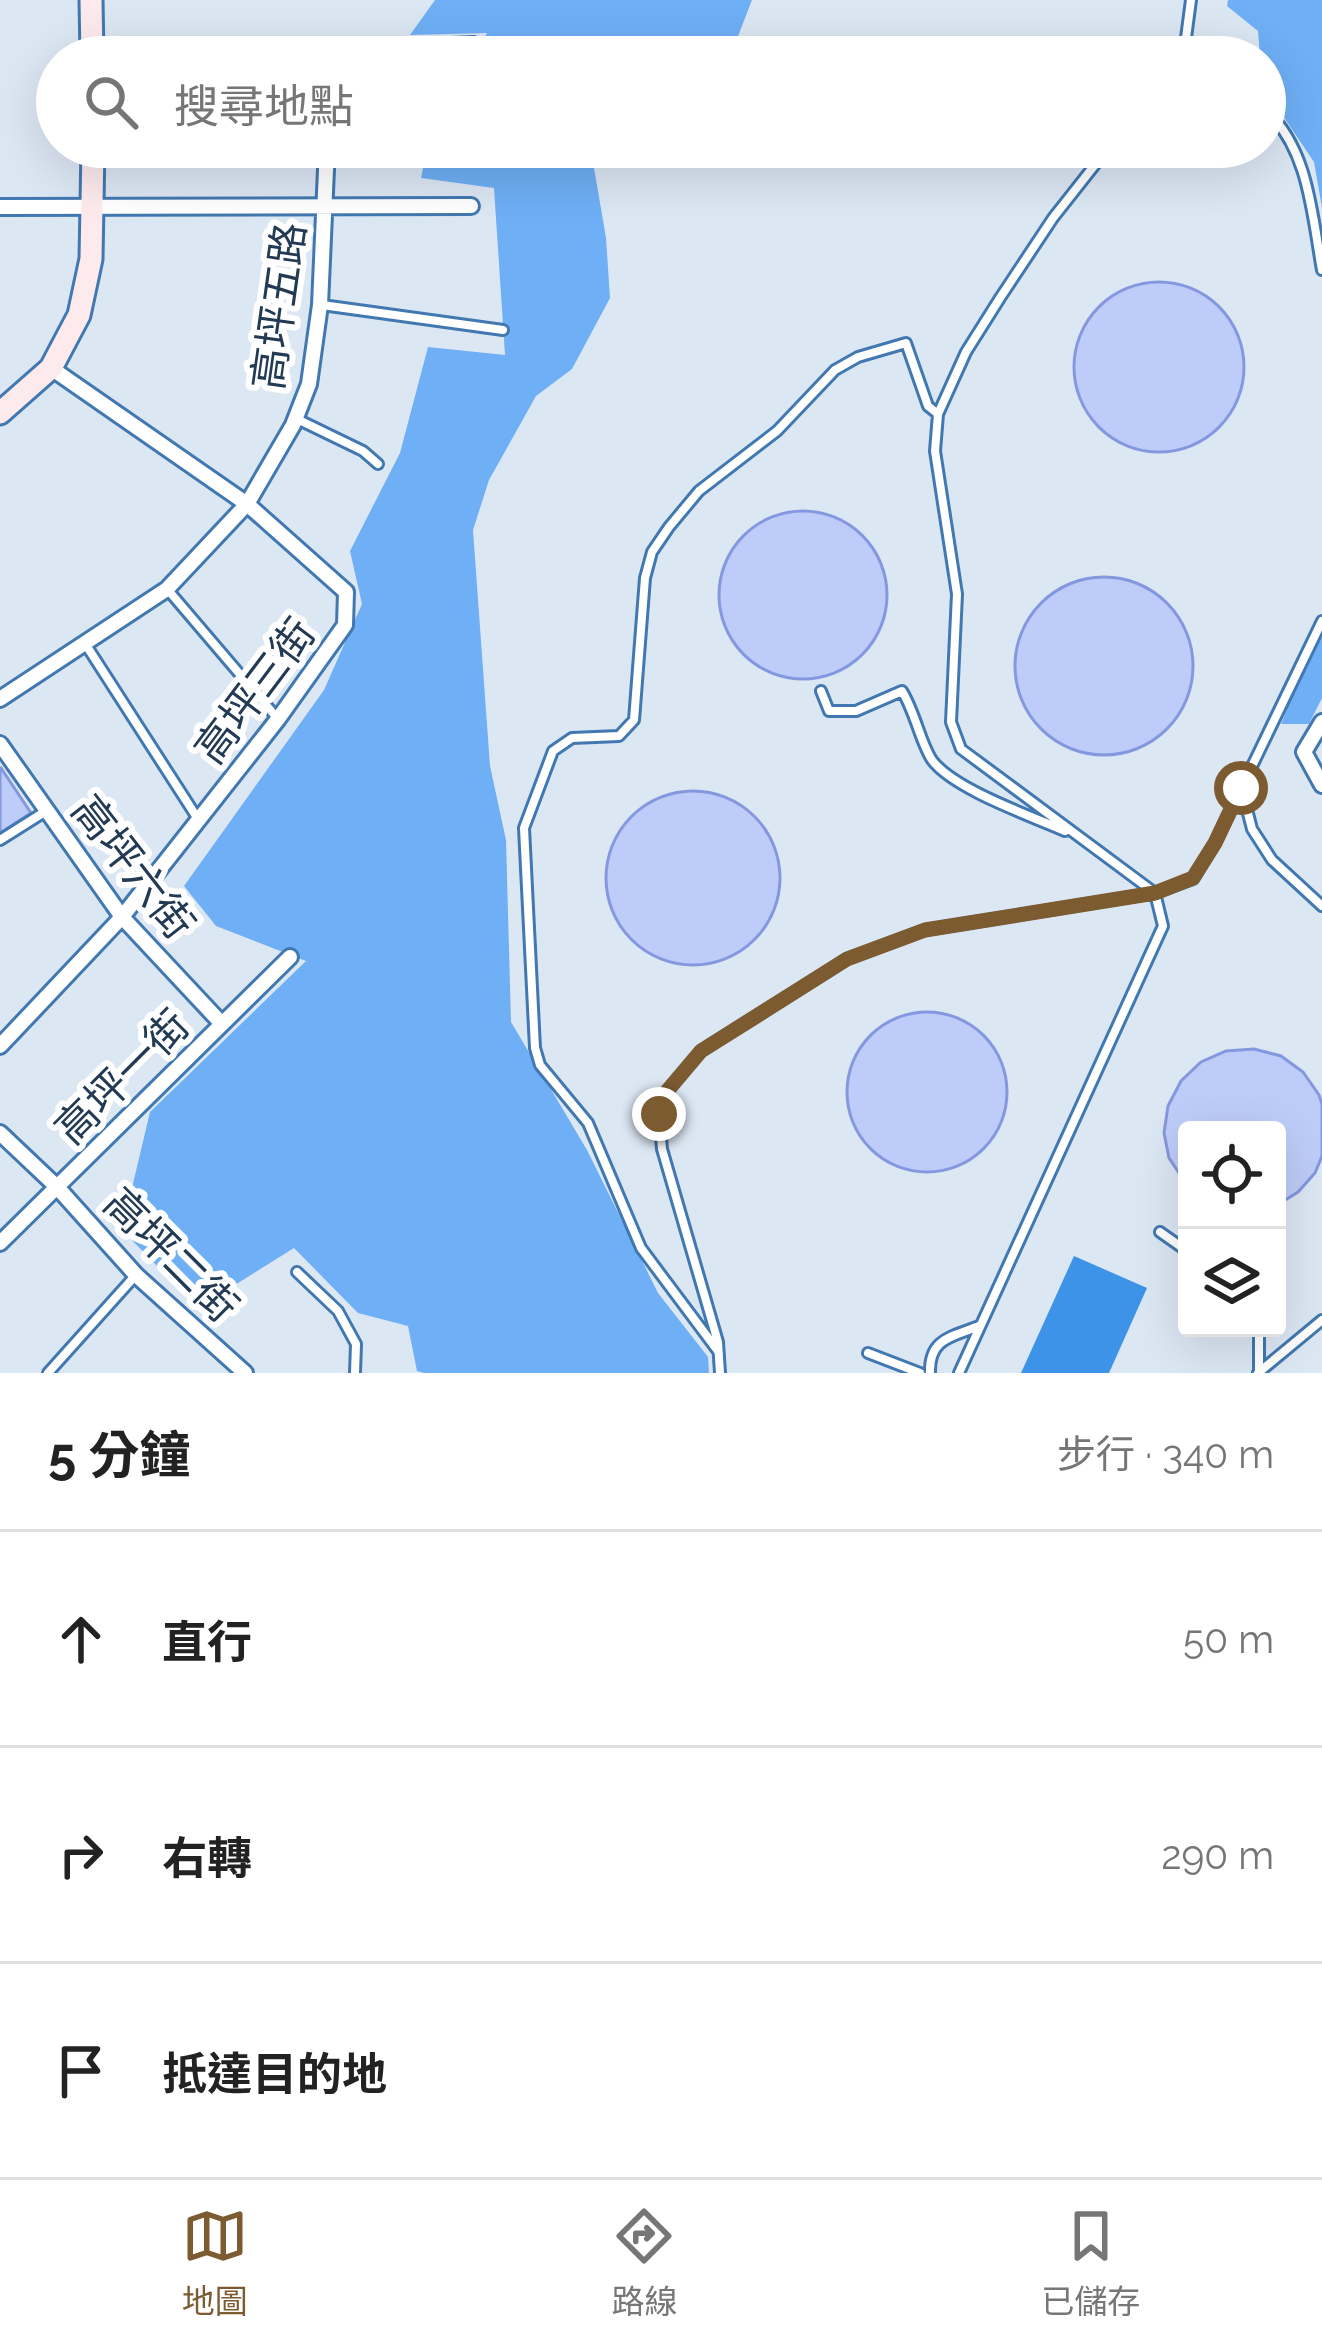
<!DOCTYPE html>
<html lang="zh-TW">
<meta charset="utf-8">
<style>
:root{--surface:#fff;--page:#f6f6f6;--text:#222;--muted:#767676;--line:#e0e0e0;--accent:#7c5b31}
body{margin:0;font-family:Raleway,"Noto Sans TC",sans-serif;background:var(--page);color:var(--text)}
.controls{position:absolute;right:36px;bottom:36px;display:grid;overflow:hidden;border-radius:12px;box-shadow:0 12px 48px #0002}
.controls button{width:108px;height:108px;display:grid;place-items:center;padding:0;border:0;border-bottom:3px solid var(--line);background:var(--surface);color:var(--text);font:60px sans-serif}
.stop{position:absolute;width:36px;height:36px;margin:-27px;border:9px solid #7c5b31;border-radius:50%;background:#fff}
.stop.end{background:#7c5b31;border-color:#fff;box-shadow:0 3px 12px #0008}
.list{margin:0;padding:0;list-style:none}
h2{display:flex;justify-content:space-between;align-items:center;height:156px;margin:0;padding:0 48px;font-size:51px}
h2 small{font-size:39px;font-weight:400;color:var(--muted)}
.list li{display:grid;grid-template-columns:78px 1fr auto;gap:36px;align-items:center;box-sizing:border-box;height:216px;padding:0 48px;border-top:3px solid var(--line)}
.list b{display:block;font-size:45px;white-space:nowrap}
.list em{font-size:39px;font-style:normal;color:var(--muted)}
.icon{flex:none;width:66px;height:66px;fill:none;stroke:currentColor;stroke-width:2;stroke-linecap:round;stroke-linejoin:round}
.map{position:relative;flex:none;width:1322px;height:1373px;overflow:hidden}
.search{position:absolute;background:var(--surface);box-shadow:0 12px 48px #0002;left:36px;right:36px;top:36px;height:132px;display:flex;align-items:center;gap:30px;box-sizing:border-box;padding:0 42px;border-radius:66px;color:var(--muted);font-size:45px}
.sheet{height:804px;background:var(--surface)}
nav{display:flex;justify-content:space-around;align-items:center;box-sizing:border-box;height:168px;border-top:3px solid var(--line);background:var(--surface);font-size:33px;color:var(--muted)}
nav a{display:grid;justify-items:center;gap:6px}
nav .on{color:var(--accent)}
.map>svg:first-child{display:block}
</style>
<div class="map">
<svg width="1322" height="1373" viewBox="0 0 1322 1373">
<rect width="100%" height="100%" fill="#dce7f4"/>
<path fill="#6eaff5" d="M435,0H752L730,57H674L585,46L572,57H474L487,33L410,35Z
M1228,0H1322V208L1314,162L1265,89V57H1260L1258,31L1227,6Z
M427,147H589L591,150L606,238L610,298L572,369L536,396L489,480L473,530L490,766L506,840L511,1022L587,1150L658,1293L708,1357L709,1373H424L417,1371L408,1326L358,1313L294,1248L198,1308L122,1230L150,1112L306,961L216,926L184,886L324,690L362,604L350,551L400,453L428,347L505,355L494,188L421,178Z
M1322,621V698L1309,724H1281Z"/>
<path fill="#3c93e8" d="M1074,1256L1147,1288L1109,1373H1021Z"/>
<path fill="#beccf9" stroke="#8498df" stroke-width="3" d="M1074 367a85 85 0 1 1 170 0a85 85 0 1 1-170 0Z
M719 595a84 84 0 1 1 168 0a84 84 0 1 1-168 0Z
M1015 666a89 89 0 1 1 178 0a89 89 0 1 1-178 0Z
M1,768L31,813L0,833V769Z
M606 878a87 87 0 1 1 174 0a87 87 0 1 1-174 0Z
M847 1092a80 80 0 1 1 160 0a80 80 0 1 1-160 0Z
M1254,1049L1281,1056L1303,1072L1319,1095L1322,1104V1156L1315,1173L1298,1192L1277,1205V1130H1187V1185L1169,1158L1164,1133L1168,1106L1181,1081L1201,1062L1226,1051Z"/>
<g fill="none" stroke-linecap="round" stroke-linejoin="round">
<defs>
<path id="lane" d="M94,48H330L474,42
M1181,57L1184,53L1191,0
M1265,109C1309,149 1312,215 1322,270
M1109,147L1053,218L1000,298L966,352L938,414L935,451L957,594L951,722L961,749L1155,893L1193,879L1215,843L1322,621
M322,305L503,330
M297,419L363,451L378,464
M168,590L278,719
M86,645L198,819
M821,691L829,711H856L902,691C915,712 921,744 932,760C953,789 1031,816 1065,831
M1242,790L1252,829L1272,860L1322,906
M0,840L46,811
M1160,1232L1187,1251
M297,1272L338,1311L356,1344L355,1373
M1259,1328V1371
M718,1351L641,1248L588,1123L540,1065L535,1048L524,828L553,751L572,738L619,736L634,720L645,578L652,552L669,527L699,491L777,431L835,370L858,357L906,343L928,406L938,414
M868,1353L920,1373
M48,1373L135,1276
M720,1373L718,1342L662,1149L659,1115L668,1090L701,1051L847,959L925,930L1155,893L1163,926L959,1373
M930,1373C929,1338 952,1337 979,1326
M1258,1373L1322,1320"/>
<path id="street" d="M329,57L330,48
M0,207L471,206
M0,699L167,589L247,504L293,425L309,384L320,305L327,147
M1322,722L1304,752L1322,785
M0,744L122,917L222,1024
M0,1046L122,917L278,719L345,625L346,592L247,504L51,368
M0,1133L57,1187L136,1275L245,1373
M0,1243L290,957"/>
<path id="secondary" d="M91,0L92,57
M0,413L51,368L79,315L91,259L93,147"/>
</defs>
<use href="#lane" stroke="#4178b1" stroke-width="14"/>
<use href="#street" stroke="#4178b1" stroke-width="20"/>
<use href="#secondary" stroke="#4178b1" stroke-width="27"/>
<use href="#lane" stroke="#fff" stroke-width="8"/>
<use href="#street" stroke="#fff" stroke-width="14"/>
<use href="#secondary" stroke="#fceaec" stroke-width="21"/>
</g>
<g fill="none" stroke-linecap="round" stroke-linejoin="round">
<path stroke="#7c5b31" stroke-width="15" d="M659,1114L668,1090L701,1051L847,959L925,930L1155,893L1193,878L1215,843L1241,788"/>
</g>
<g text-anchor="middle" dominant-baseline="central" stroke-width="12" stroke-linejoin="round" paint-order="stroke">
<g font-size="42" fill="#223a53" stroke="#fff">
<text transform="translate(279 306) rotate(-82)">高坪五路</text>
<text transform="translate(255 691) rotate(-53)">高坪三街</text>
<text transform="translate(133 867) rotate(52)">高坪六街</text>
<text transform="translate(122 1077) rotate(-45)">高坪一街</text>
<text transform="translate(171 1255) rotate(45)">高坪二街</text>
</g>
</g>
</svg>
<div class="controls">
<button><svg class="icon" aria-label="locate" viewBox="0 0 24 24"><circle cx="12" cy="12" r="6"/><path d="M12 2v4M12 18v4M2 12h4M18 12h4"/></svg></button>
<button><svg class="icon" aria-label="layers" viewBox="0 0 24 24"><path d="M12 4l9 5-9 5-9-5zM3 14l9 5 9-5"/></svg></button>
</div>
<div class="stop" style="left:1241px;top:788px"></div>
<div class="stop end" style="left:659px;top:1114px"></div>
<div class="search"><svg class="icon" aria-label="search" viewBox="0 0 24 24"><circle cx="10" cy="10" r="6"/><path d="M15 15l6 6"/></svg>搜尋地點</div>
</div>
<section class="sheet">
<h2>5 分鐘<small>步行 · 340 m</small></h2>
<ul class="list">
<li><svg class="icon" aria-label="ahead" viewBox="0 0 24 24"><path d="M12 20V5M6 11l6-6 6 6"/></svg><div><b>直行</b></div><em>50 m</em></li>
<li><svg class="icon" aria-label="right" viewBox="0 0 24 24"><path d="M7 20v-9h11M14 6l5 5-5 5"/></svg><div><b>右轉</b></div><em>290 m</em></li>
<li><svg class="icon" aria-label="arrive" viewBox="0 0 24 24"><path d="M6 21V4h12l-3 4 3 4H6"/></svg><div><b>抵達目的地</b></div></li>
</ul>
</section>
<nav>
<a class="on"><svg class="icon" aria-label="map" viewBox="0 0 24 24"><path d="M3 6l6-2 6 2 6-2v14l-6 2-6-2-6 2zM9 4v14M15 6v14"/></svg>地圖</a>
<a><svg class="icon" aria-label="directions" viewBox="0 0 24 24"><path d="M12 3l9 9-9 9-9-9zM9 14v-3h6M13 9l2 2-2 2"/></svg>路線</a>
<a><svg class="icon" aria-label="saved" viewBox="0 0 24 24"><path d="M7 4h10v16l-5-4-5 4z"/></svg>已儲存</a>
</nav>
